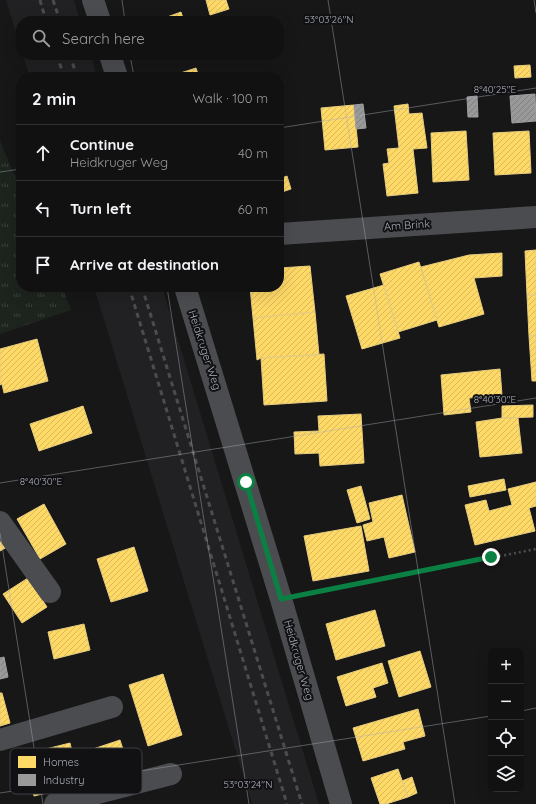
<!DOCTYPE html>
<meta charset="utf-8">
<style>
:root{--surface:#111;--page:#1e1f1f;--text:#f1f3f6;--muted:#9c9d9f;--line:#303131}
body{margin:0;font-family:Quicksand,sans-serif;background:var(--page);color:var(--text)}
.controls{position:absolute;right:12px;bottom:12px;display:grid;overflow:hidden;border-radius:8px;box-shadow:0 4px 16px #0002}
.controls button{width:36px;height:36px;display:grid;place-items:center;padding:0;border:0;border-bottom:1px solid var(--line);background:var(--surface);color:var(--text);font:20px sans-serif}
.stop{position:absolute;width:12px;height:12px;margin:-9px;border:3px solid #0b8043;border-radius:50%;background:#fff}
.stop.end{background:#0b8043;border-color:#fff;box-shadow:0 1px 4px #0008}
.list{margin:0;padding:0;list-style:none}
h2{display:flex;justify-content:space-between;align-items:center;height:52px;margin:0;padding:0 16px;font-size:17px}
h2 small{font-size:13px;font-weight:400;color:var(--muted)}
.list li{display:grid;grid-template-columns:26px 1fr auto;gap:12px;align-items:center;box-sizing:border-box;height:56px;padding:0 16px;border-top:1px solid var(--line)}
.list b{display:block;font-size:15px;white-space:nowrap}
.list p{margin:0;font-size:13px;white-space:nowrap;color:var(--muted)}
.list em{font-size:13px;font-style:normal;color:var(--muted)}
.icon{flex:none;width:22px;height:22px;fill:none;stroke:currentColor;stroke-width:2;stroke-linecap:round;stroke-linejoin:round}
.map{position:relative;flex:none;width:536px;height:804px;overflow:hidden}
.search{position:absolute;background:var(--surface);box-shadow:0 4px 16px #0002;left:16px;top:16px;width:268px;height:44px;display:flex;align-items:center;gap:10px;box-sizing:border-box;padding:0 14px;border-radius:16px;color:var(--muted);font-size:15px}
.panel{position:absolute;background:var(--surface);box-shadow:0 4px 16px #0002;left:16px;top:72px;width:268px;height:220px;border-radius:16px}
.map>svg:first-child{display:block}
</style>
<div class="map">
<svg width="536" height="804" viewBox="0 0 536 804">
<defs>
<pattern id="park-tufts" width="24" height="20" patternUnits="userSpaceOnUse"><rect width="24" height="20" fill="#1d241e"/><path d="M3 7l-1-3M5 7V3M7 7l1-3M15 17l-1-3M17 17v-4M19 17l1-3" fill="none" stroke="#3b413d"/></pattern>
<pattern id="homes-hatch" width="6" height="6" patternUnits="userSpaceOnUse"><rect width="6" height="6" fill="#ffd966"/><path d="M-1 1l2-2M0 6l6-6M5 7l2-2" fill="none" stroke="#d6b85d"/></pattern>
<pattern id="industry-hatch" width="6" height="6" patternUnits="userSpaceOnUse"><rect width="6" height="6" fill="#999"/><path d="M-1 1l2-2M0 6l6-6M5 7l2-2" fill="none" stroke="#7f8080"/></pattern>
</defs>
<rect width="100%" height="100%" fill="#171717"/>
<path fill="#212123" d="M6,0H74L80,21H21V49Z
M23,55H91L97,77H30Z
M94,287H162L319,804H252Z"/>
<path fill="url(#park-tufts)" d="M0,141L21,191V287H62L71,310L0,334Z"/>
<path fill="url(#homes-hatch)" stroke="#e5cc7f" d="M206,0H226L229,9L210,15Z
M181,12L184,21H156Z
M530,65L531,77L515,78L514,66Z
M196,68L199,77H168Z
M408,104L409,114L422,113L427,148L413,149L418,193L387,196L383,164L389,163L387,149L399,148L394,106Z
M354,105L358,147L325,150L321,108Z
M466,131L469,180L433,182L431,133Z
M529,131L531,173L495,175L493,133Z
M287,176L291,189L282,192L279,179Z
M536,250V295H527L525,251Z
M502,253V276L474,278L484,314L439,327L421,267L469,255Z
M419,262L437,320L398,332L380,274Z
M310,266L315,312L253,318L250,287H279V268Z
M384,285L400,338L362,349L346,296Z
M527,295H536V336H529Z
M315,312L319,355L261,358L257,360L253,318Z
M529,336H536V381H532Z
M37,339L48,381L4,393L2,384L0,385V349Z
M324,354L327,401L264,405L261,358Z
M500,369L502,395L469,398L471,412L444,415L441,375Z
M533,405V417L502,418V406Z
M83,406L92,433L39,451L30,424Z
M361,414L364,463L320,466L319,453L295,454L294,432L319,431L318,416Z
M502,418H518L522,453L480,457L476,422Z
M504,479L506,490L470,497L468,486Z
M536,482V506L529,508L535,531L475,545L465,505L486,500L489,511L512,505L508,489Z
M361,486L370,519L357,523L347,490Z
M402,495L415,552L389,558L384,537L367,541L363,525L373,522L369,503Z
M44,504L66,544L40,559L17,519Z
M361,526L369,571L313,581L304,536Z
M0,536L7,547L0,551Z
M134,547L148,591L111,602L97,559Z
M28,578L47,607L22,623L3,594Z
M375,610L385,646L336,660L326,624Z
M84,624L90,650L54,659L48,632Z
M420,651L431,687L399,697L388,661Z
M382,663L388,683L373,688L376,697L346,706L337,677Z
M163,674L182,735L148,746L129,685Z
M0,693H2L10,723L0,726Z
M418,709L425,736L403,742L405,749L363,761L353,728Z
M120,740L132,777L99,788L87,751Z
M70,743L80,785L34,796L30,780L45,777L38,751Z
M398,769L408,797L386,804H380L371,778Z
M412,777L417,793L408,797L402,781Z"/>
<path fill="url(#industry-hatch)" stroke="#9e9fa2" d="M535,94L536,121L512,123L510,96Z
M477,96L478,117H468L467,97Z
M363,104L366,128L356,129L354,105Z
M4,657L8,677L0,679V658Z"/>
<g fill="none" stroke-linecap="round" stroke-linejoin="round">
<path stroke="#4d4e52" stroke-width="2.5" stroke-dasharray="2 3" stroke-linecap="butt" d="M303,595L536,549"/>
<path stroke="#4b4c50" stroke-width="22" d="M93,0L100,21
M110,55L117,77
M279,234L536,217
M185,287L281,599L341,804
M0,522L50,592
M0,740L112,707
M55,804L171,774"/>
<path stroke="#4b4c4f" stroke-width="3" stroke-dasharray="5 4" stroke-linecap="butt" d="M40,0L46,21
M53,0L60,21
M57,55L64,77
M70,55L77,77
M129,287L287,804
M142,287L302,804"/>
</g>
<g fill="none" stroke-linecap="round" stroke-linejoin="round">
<path stroke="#0b8043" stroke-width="5" d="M246,482L281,599L491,557"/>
</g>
<path fill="none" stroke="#a8adb8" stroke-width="1" stroke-opacity="0.45" d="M122,0L125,21M328,0L455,804M534,0L536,13M130,55L134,77M279,128L536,88M0,172L21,169M167,287L249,804M0,483L536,398M0,533L43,804M521,711L536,708M0,793L491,716"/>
<g text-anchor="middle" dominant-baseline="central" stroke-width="4" stroke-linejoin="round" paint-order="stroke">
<g font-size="11" fill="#a8adb8" stroke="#111113">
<text transform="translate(407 225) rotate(-4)">Am Brink</text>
<text transform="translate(205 350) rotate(72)">Heidkruger Weg</text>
<text transform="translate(299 660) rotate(74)">Heidkruger Weg</text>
</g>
</g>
<rect x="10" y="748" width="132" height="46" rx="6" fill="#111113" stroke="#3e4045" stroke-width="1"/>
<rect x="18" y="756" width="18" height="12" fill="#ffd966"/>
<rect x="18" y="774" width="18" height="12" fill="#999"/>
<g font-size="11" fill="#a8adb8">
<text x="43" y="766">Homes</text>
<text x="43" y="784">Industry</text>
</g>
<g font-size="10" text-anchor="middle" fill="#a8adb8" stroke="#111113" stroke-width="4" stroke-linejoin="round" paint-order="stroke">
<text x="329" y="23">53°03'26"N</text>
<text x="495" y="93">8°40'25"E</text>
<text x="495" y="403">8°40'30"E</text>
<text x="41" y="485">8°40'30"E</text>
<text x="248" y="788">53°03'24"N</text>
</g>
</svg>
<div class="controls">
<button>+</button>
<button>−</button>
<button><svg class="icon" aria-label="locate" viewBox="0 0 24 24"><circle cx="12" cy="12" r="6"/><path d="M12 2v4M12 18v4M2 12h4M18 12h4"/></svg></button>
<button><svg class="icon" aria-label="layers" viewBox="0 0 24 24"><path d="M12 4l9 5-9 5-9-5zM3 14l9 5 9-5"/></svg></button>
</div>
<div class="stop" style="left:246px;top:482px"></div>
<div class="stop end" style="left:491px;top:557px"></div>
<div class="search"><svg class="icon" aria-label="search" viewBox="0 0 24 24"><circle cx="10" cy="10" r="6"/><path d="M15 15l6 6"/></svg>Search here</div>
<section class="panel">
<h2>2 min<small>Walk · 100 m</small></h2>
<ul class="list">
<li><svg class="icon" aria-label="ahead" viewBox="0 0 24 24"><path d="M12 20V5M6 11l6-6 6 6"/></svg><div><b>Continue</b><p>Heidkruger Weg</p></div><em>40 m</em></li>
<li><svg class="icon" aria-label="left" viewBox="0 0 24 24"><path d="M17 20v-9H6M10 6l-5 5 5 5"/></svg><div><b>Turn left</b></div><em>60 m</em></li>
<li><svg class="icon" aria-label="arrive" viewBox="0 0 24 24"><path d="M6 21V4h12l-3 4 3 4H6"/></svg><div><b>Arrive at destination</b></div></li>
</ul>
</section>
</div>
